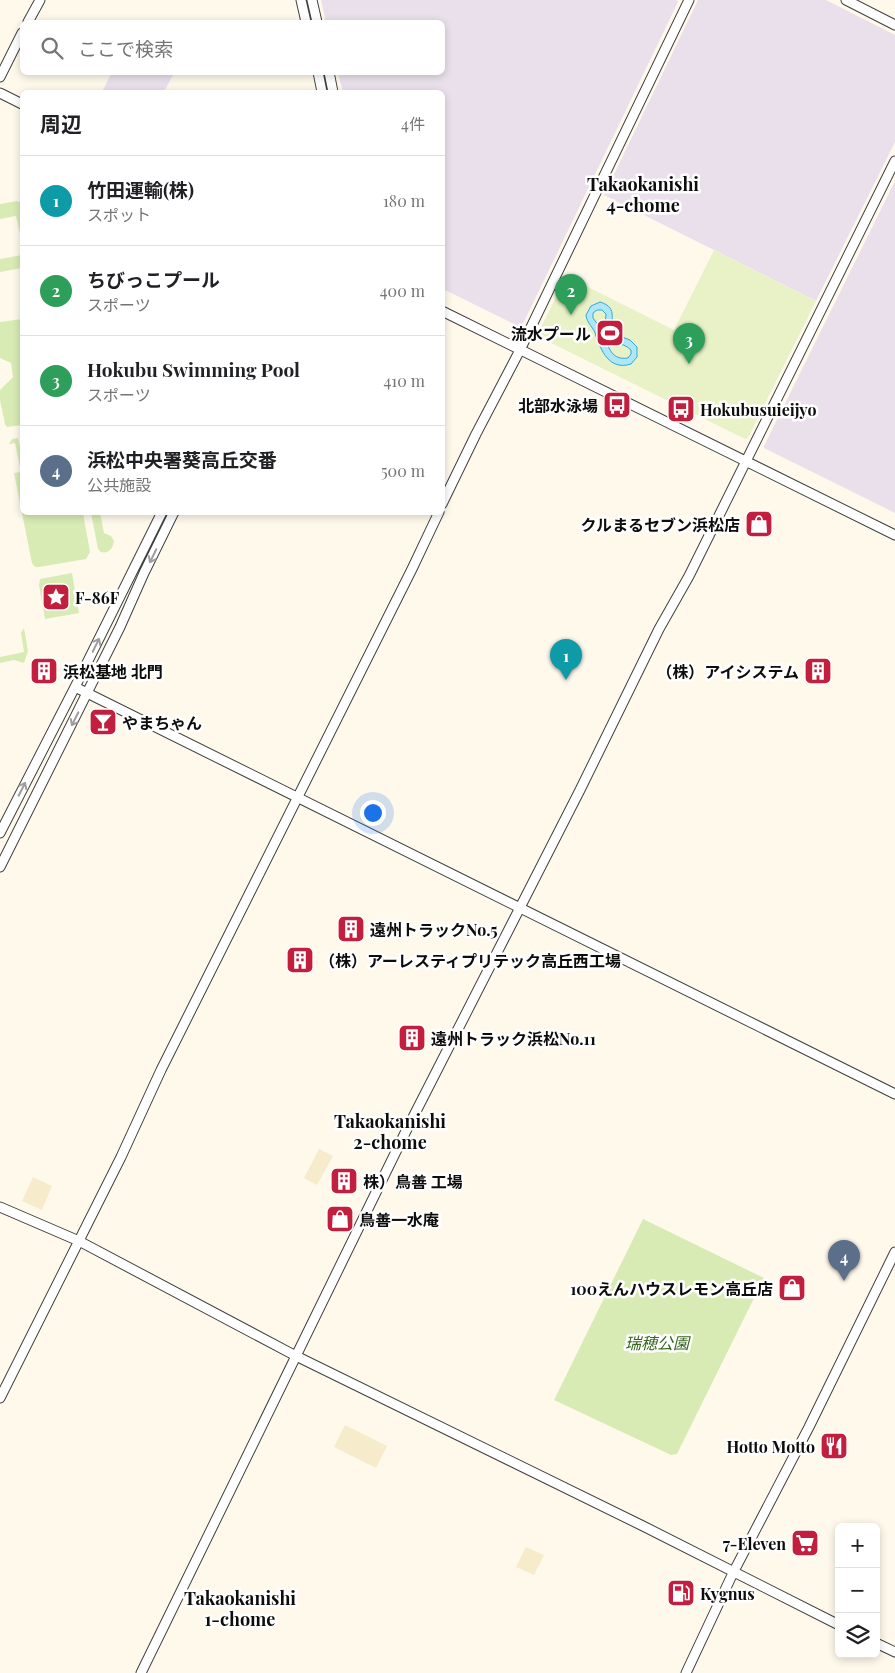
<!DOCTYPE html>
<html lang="ja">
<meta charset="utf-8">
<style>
:root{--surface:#fff;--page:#f6f6f6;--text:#202124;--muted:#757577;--line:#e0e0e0;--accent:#c21f3e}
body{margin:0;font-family:"Playfair Display","Noto Sans JP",serif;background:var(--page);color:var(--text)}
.controls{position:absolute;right:15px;bottom:15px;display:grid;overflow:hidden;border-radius:8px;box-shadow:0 2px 8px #0003}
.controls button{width:45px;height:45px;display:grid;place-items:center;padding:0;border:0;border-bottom:1px solid var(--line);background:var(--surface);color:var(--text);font:25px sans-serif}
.you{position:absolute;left:372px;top:812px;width:18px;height:18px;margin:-12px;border:4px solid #fff;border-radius:50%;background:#1a73e8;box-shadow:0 0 0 8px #1a73e833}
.badge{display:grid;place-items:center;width:32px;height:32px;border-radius:50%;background:var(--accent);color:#fff;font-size:16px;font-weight:700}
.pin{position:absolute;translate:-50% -41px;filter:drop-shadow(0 1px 2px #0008)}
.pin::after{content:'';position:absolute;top:26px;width:18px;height:15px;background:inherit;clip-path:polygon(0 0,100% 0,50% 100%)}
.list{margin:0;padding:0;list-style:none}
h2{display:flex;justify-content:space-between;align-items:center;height:65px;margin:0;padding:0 20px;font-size:21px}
h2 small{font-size:16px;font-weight:400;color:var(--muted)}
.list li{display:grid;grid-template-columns:32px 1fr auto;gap:15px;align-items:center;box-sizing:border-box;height:90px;padding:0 20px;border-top:1px solid var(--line)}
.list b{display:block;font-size:19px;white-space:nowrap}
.list p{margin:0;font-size:16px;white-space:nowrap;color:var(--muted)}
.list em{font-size:16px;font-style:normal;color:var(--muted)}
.icon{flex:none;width:28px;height:28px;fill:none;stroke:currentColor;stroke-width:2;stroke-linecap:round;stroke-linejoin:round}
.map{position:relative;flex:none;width:895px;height:1673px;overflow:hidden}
.search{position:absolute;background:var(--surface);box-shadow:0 2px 8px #0003;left:20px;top:20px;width:425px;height:55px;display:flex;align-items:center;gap:12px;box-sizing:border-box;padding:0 18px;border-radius:8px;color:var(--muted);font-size:19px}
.panel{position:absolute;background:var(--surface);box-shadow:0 2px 8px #0003;left:20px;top:90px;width:425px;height:425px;border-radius:8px}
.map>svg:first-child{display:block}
</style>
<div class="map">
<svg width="895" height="1673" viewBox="0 0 895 1673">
<rect width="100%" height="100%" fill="#fff9ec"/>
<path fill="#e9e0ec" d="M321,0H677L678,2L522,326L520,327L443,289L442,92H343L338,73L442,72V22H326Z
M698,0H826L895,35V142L816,301L604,195Z
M112,72H174V73L164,92H102Z
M895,181V513L764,448V446Z"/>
<path fill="#f6eccb" d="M319,1149L333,1156L317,1185L304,1178Z
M33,1177L52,1186L42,1210L22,1201Z
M345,1425L387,1446L376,1468L334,1447Z
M526,1547L544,1555L534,1575L516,1567Z"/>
<path fill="#d8ebb5" d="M17,201L22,203V235L20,233L16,216L0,219V204Z
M22,255V268L0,272V259Z
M22,319V425L7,427L5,424L0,400V390L13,377L11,363L0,358V322Z
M18,438L22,457V512L83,513L90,552L86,559L39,567H35L32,563L14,473L21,472L15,443L9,444L12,439Z
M91,513H100L104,533L111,536L114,541C113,548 109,554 101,552L98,549Z
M72,573L79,613L45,619L39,585L40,579Z
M24,628L28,651L24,663L14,660L0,663V657L24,652L21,633Z
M643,1219L764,1278L677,1454L671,1455L554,1400Z"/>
<path fill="#e9f2c7" d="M714,250L816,301L748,438L745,439L539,337L538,334L566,276L674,330Z"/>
<path fill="#afe7f9" stroke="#33a9d3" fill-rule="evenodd" d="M600,302C620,308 608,321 614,334L630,340L637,347V357L631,364C609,371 601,350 596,336C594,327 587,324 586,315L591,306ZM597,310H602L606,314C606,319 604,325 605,331C607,345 623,341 631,350V354L628,358C609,361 608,343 602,331C599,326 596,322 593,318V313Z"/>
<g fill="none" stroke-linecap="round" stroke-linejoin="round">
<defs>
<path id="tertiary" d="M301,0L306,22
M312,0L317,22
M846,0L895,25
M28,22L40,0
M318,72L322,92
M329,72L333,92
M0,77L22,33
M0,93L22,104
M442,311L895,535
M442,504L476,434L520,350L689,0
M75,687L895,1094
M0,833L75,687L162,512
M0,867L120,627L144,573L174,512
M0,1207L79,1241L296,1356L643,1526L839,1625
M0,1398L121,1157L161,1070L412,569L439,512
M876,1643L895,1652
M141,1673L406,1131L580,790L659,629L689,576L895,161
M686,1673L733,1573L809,1427L895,1252"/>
</defs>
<use href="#tertiary" stroke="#404040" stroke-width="11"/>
<use href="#tertiary" stroke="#fff" stroke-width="9"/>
</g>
<defs><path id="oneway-shaft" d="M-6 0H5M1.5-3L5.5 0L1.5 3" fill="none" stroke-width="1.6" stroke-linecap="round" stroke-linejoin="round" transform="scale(1.25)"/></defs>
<g stroke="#9e9e9e">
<use href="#oneway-shaft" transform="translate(153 556) rotate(116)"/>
<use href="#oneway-shaft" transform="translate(96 645) rotate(-64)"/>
<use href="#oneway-shaft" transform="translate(75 719) rotate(117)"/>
<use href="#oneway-shaft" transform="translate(22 789) rotate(-63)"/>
</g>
<defs>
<symbol id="stadium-square" viewBox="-11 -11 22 22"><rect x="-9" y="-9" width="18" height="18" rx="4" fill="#c21f3e" stroke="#fff"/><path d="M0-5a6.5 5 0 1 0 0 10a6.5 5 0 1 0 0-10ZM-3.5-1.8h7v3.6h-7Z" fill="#fff"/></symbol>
<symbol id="bus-square" viewBox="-11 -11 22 22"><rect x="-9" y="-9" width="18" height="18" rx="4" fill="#c21f3e" stroke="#fff"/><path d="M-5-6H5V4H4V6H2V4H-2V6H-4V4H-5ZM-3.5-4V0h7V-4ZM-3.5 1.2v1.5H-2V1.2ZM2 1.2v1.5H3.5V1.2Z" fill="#fff"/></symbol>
<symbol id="shop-square" viewBox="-11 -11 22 22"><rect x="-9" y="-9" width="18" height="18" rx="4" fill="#c21f3e" stroke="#fff"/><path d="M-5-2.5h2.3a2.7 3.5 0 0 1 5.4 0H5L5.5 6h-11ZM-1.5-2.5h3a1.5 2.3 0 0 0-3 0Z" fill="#fff"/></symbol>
<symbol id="sight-square" viewBox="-11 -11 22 22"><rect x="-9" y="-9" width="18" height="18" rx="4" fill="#c21f3e" stroke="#fff"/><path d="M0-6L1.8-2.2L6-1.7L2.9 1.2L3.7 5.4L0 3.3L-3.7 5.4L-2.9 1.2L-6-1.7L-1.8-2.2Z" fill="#fff"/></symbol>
<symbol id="building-square" viewBox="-11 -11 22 22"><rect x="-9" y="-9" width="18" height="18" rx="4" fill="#c21f3e" stroke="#fff"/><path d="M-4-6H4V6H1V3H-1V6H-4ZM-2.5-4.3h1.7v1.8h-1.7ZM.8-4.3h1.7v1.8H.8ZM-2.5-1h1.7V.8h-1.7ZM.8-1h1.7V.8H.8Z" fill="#fff"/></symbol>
<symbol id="bar-square" viewBox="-11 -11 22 22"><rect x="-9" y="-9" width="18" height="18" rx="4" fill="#c21f3e" stroke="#fff"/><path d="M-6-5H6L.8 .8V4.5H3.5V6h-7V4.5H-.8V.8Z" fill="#fff"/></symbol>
<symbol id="restaurant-square" viewBox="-11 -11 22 22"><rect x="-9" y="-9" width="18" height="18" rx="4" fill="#c21f3e" stroke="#fff"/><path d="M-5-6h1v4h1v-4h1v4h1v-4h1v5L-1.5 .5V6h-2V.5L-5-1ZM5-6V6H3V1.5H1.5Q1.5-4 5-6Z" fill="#fff"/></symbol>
<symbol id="supermarket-square" viewBox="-11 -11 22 22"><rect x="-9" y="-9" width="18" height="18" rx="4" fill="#c21f3e" stroke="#fff"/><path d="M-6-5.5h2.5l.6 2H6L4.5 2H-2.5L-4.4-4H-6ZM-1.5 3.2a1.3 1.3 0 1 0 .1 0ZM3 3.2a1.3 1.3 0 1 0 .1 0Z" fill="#fff"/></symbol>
<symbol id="fuel-square" viewBox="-11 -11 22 22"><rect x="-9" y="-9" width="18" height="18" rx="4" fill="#c21f3e" stroke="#fff"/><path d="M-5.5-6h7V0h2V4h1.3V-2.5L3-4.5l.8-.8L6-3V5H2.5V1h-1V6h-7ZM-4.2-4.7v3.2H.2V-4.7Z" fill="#fff"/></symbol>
</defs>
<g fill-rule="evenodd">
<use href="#stadium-square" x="594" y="317" width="32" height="32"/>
<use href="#bus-square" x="601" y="389" width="32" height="32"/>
<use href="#bus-square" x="665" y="393" width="32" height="32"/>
<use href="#shop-square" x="743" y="508" width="32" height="32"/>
<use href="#sight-square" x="40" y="581" width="32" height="32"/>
<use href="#building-square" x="28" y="655" width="32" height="32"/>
<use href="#building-square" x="802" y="655" width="32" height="32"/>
<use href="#bar-square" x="87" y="706" width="32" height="32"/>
<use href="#building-square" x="335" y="913" width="32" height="32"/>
<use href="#building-square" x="284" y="944" width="32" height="32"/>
<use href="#building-square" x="396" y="1022" width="32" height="32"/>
<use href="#building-square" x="328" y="1165" width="32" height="32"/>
<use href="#shop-square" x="324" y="1203" width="32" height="32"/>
<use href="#shop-square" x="776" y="1272" width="32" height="32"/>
<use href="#restaurant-square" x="818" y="1430" width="32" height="32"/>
<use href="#supermarket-square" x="789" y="1527" width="32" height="32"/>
<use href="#fuel-square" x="665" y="1577" width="32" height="32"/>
</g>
<g text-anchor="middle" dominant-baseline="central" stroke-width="5" stroke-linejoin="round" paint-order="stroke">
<g font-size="16" font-weight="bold" fill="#0d0d0d" stroke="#fff" text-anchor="start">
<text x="591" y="333" text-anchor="end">流水プール</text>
<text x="598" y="405" text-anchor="end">北部水泳場</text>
<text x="700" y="409">Hokubusuieijyo</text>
<text x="740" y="524" text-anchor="end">クルまるセブン浜松店</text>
<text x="75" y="597">F-86F</text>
<text x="63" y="671">浜松基地 北門</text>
<text x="799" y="671" text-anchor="end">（株）アイシステム</text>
<text x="122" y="722">やまちゃん</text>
<text x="370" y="929">遠州トラックNo.5</text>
<text x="319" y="960">（株）アーレスティプリテック高丘西工場</text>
<text x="431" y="1038">遠州トラック浜松No.11</text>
<text x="363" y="1181">株）鳥善 工場</text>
<text x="359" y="1219">鳥善一水庵</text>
<text x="773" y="1288" text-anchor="end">100えんハウスレモン高丘店</text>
<text x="815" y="1446" text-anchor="end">Hotto Motto</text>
<text x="786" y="1543" text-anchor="end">7-Eleven</text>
<text x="700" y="1593">Kygnus</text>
</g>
<g font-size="16" font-style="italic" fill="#35671b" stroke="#fff">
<text x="657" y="1342">瑞穂公園</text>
</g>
<g font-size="18" font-weight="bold" fill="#0d0d0d" stroke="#fff">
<text x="643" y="184">Takaokanishi<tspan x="643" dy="21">4-chome</tspan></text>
<text x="390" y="1121">Takaokanishi<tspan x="390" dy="21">2-chome</tspan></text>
<text x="240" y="1598">Takaokanishi<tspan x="240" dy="21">1-chome</tspan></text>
</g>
</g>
</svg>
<div class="controls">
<button>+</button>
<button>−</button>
<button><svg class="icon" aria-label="layers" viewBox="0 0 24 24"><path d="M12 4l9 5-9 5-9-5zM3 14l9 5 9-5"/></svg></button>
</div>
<div class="you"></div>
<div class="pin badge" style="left:566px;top:680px;background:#0f9aa8">1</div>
<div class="pin badge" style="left:571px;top:315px;background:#2e9e5b">2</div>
<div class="pin badge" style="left:689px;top:364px;background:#2e9e5b">3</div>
<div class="pin badge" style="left:844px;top:1281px;background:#5c6f8a">4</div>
<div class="search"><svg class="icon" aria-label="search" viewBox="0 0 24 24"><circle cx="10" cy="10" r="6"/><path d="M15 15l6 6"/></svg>ここで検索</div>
<section class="panel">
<h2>周辺<small>4件</small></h2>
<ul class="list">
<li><span class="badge" style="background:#0f9aa8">1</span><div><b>竹田運輸(株)</b><p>スポット</p></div><em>180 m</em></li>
<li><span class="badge" style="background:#2e9e5b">2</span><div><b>ちびっこプール</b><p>スポーツ</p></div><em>400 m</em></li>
<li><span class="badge" style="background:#2e9e5b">3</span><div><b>Hokubu Swimming Pool</b><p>スポーツ</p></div><em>410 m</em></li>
<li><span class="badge" style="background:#5c6f8a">4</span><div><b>浜松中央署葵高丘交番</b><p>公共施設</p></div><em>500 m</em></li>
</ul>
</section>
</div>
